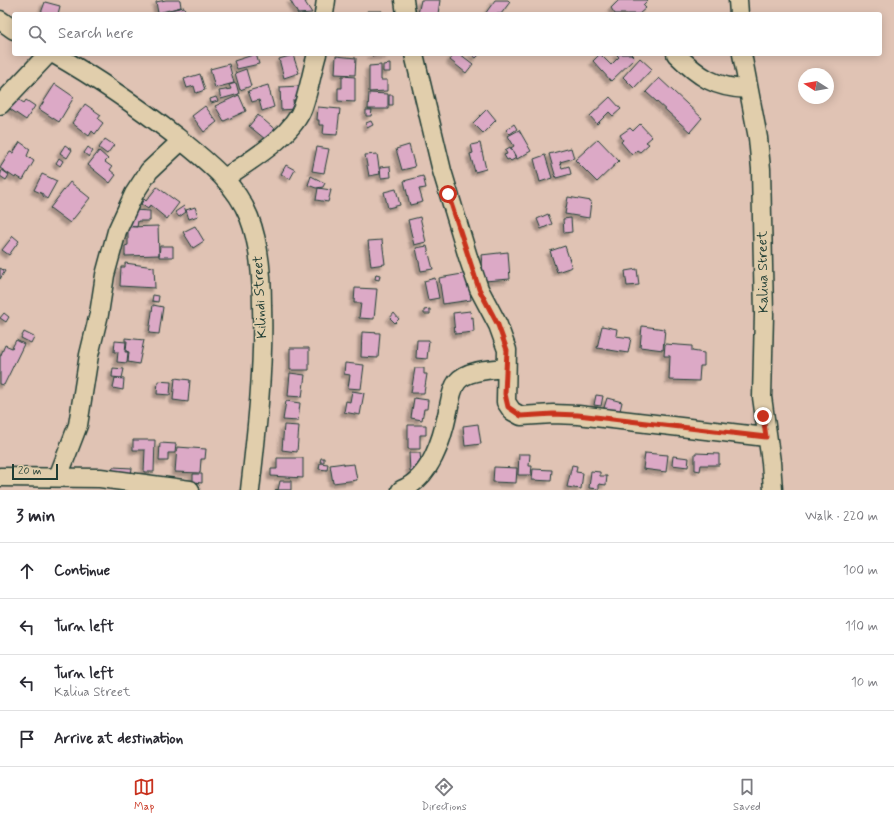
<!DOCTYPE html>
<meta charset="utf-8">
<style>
:root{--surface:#fff;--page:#f2f2f3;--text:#2b2b33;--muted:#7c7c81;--line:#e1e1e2;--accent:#c8321e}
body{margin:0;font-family:Mynerve,sans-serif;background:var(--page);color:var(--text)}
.compass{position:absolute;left:798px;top:68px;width:36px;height:36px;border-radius:50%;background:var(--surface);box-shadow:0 2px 10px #0003;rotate:281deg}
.scale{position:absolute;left:12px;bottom:10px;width:46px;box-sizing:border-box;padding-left:4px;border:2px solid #1f3d34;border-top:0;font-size:11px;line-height:14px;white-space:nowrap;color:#1f3d34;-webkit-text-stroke:3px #e1ceac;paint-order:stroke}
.stop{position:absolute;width:12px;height:12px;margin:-9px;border:3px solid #c8321e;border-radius:50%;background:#fff}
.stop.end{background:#c8321e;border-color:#fff;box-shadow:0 1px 4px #0008}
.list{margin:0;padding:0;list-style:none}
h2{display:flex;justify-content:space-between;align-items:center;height:52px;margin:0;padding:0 16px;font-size:17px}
h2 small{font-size:13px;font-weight:400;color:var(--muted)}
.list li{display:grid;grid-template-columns:26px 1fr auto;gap:12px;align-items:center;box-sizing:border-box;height:56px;padding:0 16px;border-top:1px solid var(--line)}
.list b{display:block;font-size:15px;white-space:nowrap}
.list p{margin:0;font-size:13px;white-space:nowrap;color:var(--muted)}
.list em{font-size:13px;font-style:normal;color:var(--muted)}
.icon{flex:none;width:22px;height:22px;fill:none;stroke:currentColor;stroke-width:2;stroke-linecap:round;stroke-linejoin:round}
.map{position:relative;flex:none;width:894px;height:490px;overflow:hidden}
.search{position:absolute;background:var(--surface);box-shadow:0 2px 10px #0003;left:12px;right:12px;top:12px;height:44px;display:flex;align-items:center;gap:10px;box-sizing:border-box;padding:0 14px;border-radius:4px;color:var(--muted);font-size:15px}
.sheet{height:276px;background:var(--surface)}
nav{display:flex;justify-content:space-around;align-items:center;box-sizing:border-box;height:56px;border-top:1px solid var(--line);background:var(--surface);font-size:11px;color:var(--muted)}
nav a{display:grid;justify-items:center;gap:2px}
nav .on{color:var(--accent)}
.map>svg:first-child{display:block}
</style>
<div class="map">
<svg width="894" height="490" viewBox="0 0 894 490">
<defs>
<filter id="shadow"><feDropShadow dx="-3.5" dy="3.5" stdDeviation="1" flood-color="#0004"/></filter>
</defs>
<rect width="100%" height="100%" fill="#e0c3b4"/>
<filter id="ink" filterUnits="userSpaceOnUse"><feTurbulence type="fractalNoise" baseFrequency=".025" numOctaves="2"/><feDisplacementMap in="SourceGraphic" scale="8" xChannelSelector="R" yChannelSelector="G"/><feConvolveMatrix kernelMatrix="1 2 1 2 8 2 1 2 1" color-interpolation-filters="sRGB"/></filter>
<g filter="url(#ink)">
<path fill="#dca9c6" stroke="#1f3d34" filter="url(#shadow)" d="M166,0H180L181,7L158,13L156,2Z
M290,0H309L305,2L312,13L298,14Z
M421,0H440L438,14H418Z
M495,0H508L510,2L501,14H485Z
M619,0H648L643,5L646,8L639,14H615L611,8Z
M45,2L60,6L58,14L41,13Z
M184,7L186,14H171L170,10Z
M367,11H382V14H367Z
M256,54L259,64L237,69L234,61Z
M372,54H389V55L372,56Z
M454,54H460L473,64L466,73L450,60Z
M471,54H480L476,58Z
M600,54L611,65L619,57L616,54H631L635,58L611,81L593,61Z
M293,55L299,73L284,78L279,59Z
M336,56L356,58L355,75L335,74Z
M640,58L652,69L634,88L623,77Z
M229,64L234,83L215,88L210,69Z
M390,64V72H383V65Z
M381,65V80H387V91L369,92V66Z
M246,69L251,86L240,90L235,73Z
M200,74L205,90L196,93L194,86L187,88L184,79Z
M342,76L355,77V102L338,101V88H342Z
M659,78L702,118L690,132L646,92Z
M236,83L239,94L221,99L219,91L231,89L229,85Z
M55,84L74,97L59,122L39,109Z
M268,85L274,107L262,111L259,100L252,102L248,91Z
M300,86L301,100H293L294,109L281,110L280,87Z
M369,93L388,94V109H368Z
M239,95L246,111L224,121L215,106Z
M389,95H393V105H389Z
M13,96L24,103L26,100L35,106L26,120L7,107Z
M216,97L218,101L211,103L210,99Z
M610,97L621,109L613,116L609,112L597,124L590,116Z
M85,104L101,115L98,119L103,123L95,134L92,131L89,136L72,123Z
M205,106L217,122L204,132L192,116Z
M318,107L340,109L337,135L323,134L324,125H319V120H317Z
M487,109L496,120L483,133L473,123Z
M366,110H372L371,116H366Z
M258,115L278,132L270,143L249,126Z
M371,121L373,125L367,128L366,123Z
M514,124L517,129L510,134L506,130Z
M640,124L652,137L646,142L649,144L640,152L637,150L632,155L621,142L623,140L620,135L630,128L633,131Z
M519,130L531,151L517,159L511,148L514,146L508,136Z
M105,139L114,145L107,154L99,148Z
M598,139L619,161L597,182L575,160Z
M20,142L30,149L27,156L34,161L23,180L16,176L15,178L0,168L10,152L13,153Z
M480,143L486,169L475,172L470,154L473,153L471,145Z
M65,145L72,150L67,158L60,153Z
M409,145L415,167L402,170L396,149Z
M88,147L93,151L89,157L84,153Z
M317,147L329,149L324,173L312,171Z
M510,147L516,158L511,161L509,159L507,160L504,155L507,154L505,150Z
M571,148L574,158L560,162L562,168L569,166L571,174L556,178L549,154Z
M99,151L108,159L105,162L112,167L110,170L116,175L110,183L88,165Z
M377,154L380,174L369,176L365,155Z
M545,155L552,178L540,182L534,159Z
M59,158L63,161L60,166L56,163Z
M286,165L295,170L290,179L281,174Z
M390,166L391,177L381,178L380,167Z
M2,170L9,175L6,180L0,176Z
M42,174L57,181L47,199L43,196V194L34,190Z
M311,176L325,183L323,187L316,188L308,185Z
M423,176L426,188L419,189L423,202L410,205L404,181Z
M70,182L90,198L70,223L50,208Z
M157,187L179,203L167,219L150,205L148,209L141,204L144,199L146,201Z
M318,188L331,190L328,202L316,200Z
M396,189L400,205L388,208L384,192Z
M568,197L591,201L589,218L565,214Z
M184,206L186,212L179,217L175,212Z
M195,207L198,216L189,219L186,210Z
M133,210L150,211V221H138L137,227L128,226Z
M548,214L552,224L541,229L537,219Z
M420,217L426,242L414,245L408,220Z
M571,218L572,232L564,233L563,219Z
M158,226L159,255L125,256V246L128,245V227Z
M195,226L204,241L193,248L183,232Z
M13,236L19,241L9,255L2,250Z
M382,240L385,264L371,266L368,241Z
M160,246H173V257H159Z
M427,246L433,269L421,271L416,248Z
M565,246L572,267L557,272L550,251Z
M508,252L510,279L484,281L481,255Z
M125,263L154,267L155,288L120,286L121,267H125Z
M0,268L5,271L0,279Z
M637,269L639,285L627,286L625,271Z
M468,273L471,300L443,304L439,278Z
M376,274L380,275L379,280L375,279Z
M435,278L439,298L428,300L424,281Z
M355,288L377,289L374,319L359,318L361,303H354Z
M153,295L159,296L158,302L152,301Z
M153,305L163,307L159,334L149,333Z
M430,309V314H424V310Z
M470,311L471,318L473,317L474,332L455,334L453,313Z
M4,313L9,317L6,322L0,318Z
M394,313L399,319L395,323L390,318Z
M602,326L617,329L616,336L631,338L628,353L597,348Z
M642,326L665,329L663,350L640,347Z
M24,332L34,337L31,343L21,338Z
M362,332L380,333L378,358L361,357Z
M125,338L144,340L139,364L128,362L129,352L126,351L127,341H125Z
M16,340L24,344L4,385L0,384V357L5,345L12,348Z
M417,340H429L427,359L416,358Z
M115,341L126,342L125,352H128L127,363L117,362L118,352H114Z
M665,344L692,346V351L704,353V366H700L699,381L669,380L670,356H664Z
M290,348H309V370H290Z
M345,363L364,365L361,389L348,388L350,375L344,374Z
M113,368L124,369L122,378L112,377Z
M415,368H424V374H427L424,393H411Z
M290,373L305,375L302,397L288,396Z
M115,378L124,379L123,390L113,388Z
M175,378L190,380L188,402L173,400Z
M158,381L171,382L170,395L157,394Z
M352,391L364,393L360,415L344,412L346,401L350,402Z
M596,395L603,396L601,406L594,405Z
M414,398L428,400L427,409H424L422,420L411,418Z
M607,398L622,402L619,415L603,411Z
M286,401L300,403L298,421L283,420Z
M478,424L481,444L465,446L463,426Z
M284,425L299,426L297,452L282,450Z
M408,425H426V435H420V449H408Z
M133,440H155L154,472H144L145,450H133Z
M160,443L176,444L175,453H168V461H159Z
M177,447L206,449L205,459H201L200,473L175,472Z
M409,453H420L422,471H410Z
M645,453L668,455L666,472L643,469Z
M695,453L719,454V465H701L700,471L695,470Z
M519,454H530L529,466H532L531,475H518Z
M673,456L689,458L688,467L672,465Z
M277,458H303V478L271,476V469H277Z
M321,458H324V462H320Z
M320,463L328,464L327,470L319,469Z
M344,463V465L354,464L357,480L333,483L330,465Z
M572,465L577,466L576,472L583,473L581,489L567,487Z
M113,467L132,468L131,475L112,473Z
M494,467L517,468L516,483L493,482Z
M533,469L552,470L551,481L532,480Z
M591,471L600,472V476H607L606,485L599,484V489L589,488Z
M193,474H202V483L193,482Z
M280,481H291V490H275H278Z"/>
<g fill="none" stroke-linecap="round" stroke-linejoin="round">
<defs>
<path id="minor" d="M404,0L406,14
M738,0L739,14
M324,14L326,0
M0,20L14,30
M54,54C98,79 137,106 177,137C205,160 235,182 249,217C260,245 262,276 262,306C264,367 257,429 250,490
M414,54L442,171L468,257L479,289L498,325L507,350L506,402L512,411L521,416L553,414L578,415L766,437
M676,54C699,77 715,88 748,89
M742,54L758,138L761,169L764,314L762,397L771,462L773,490
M0,105L48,54
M225,178C249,161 293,136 303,107C309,90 312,71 317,54
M0,477L100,478L190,490
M58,477L78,425L89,355L99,314L105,275L117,231L134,194L149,171L181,141
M401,490C431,478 442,440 448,411C450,402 451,390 457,382C466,370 492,369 506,368"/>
</defs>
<use href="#minor" stroke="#1f3d34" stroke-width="21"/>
<use href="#minor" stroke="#e1ceac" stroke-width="18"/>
</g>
</g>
<g fill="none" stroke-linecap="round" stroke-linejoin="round" filter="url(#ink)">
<path stroke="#c8321e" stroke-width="5" d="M448,194L479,289L498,325L507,350L505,394L508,407L521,416L553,414L578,415L766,437L763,416"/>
</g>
<g text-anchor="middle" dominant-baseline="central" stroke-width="3.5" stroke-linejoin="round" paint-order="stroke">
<g font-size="14" fill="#1f3d34" stroke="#e1ceac">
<text transform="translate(763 272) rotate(-91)">Kaliua Street</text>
<text transform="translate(260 297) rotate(-93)">Kilindi Street</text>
</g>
</g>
</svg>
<svg class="compass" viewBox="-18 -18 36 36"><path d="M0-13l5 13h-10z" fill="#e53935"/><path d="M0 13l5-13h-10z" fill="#7c7c81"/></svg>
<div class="scale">20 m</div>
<div class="stop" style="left:448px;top:194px"></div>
<div class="stop end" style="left:763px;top:416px"></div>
<div class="search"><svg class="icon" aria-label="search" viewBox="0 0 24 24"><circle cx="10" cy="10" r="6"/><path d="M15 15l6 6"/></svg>Search here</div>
</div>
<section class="sheet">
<h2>3 min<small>Walk · 220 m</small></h2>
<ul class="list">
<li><svg class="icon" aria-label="ahead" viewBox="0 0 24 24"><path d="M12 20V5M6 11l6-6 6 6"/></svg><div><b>Continue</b></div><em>100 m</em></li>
<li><svg class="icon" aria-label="left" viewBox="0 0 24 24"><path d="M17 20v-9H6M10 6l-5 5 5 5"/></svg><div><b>Turn left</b></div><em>110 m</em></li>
<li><svg class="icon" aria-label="left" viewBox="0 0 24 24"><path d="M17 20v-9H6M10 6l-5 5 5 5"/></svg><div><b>Turn left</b><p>Kaliua Street</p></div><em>10 m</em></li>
<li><svg class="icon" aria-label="arrive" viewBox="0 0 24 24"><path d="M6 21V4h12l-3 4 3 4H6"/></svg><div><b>Arrive at destination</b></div></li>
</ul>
</section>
<nav>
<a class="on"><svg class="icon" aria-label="map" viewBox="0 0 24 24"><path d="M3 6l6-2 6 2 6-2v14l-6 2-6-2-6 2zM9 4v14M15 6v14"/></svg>Map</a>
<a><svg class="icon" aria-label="directions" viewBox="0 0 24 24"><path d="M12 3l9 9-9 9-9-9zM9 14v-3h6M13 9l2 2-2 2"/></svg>Directions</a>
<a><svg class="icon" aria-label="saved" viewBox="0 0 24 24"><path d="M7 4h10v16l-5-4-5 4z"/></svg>Saved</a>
</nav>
